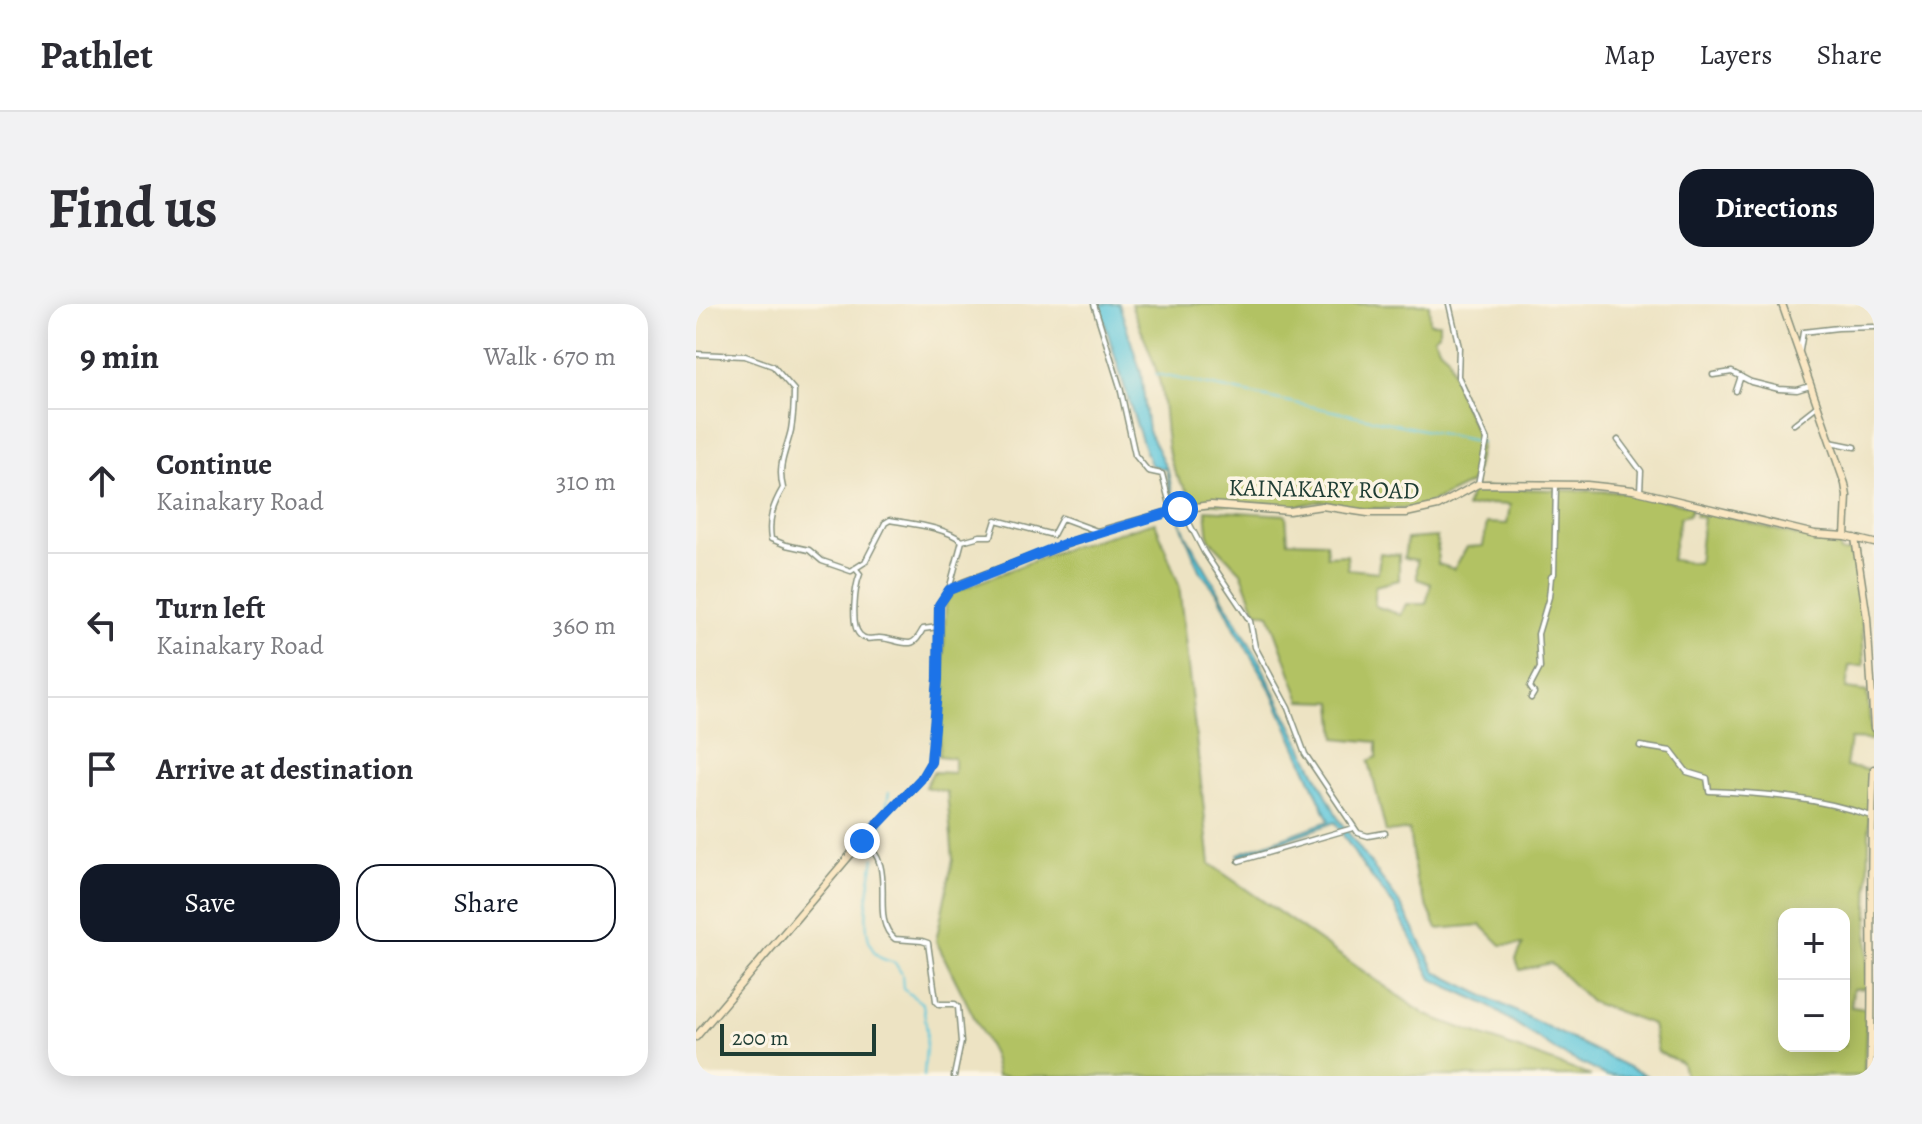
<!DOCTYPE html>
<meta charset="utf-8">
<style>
:root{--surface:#fff;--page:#f2f2f3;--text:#2b2b33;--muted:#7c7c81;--line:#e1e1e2;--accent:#111827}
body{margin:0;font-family:Alegreya,serif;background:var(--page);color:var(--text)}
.controls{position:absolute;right:24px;bottom:24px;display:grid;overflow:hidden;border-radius:16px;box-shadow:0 4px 20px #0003}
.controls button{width:72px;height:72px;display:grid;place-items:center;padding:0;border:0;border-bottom:2px solid var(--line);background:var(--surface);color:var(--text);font:40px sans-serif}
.scale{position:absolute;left:24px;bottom:20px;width:156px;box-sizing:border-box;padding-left:8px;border:4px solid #1f3d34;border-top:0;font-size:22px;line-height:28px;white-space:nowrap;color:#1f3d34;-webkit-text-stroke:6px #fcf5e5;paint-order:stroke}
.stop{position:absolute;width:24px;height:24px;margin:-18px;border:6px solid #1a73e8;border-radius:50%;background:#fff}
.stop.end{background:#1a73e8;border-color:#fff;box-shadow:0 2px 8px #0008}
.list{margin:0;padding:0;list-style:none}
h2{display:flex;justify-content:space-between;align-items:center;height:104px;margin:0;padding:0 32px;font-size:34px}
h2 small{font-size:26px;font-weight:400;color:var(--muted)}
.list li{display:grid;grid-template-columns:52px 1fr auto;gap:24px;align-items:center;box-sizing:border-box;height:144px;padding:0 32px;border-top:2px solid var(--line)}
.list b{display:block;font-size:30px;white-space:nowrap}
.list p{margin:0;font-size:26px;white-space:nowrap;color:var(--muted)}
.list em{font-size:26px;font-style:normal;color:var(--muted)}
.actions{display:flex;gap:16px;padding:24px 32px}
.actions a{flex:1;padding:18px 0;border:2px solid var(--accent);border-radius:24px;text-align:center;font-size:28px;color:var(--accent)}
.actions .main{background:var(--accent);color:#fff}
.icon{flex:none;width:44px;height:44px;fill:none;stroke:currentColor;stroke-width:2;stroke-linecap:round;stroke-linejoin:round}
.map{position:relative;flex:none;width:1178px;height:772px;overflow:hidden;border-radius:24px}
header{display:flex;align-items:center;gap:48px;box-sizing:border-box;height:112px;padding:0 40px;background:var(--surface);border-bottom:2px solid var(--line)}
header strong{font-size:38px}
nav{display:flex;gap:44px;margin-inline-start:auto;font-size:28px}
.intro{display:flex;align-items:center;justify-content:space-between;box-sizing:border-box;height:192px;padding:0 48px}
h1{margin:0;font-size:56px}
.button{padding:20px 36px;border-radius:24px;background:var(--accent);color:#fff;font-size:28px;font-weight:700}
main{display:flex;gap:48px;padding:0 48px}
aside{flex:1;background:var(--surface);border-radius:24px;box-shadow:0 4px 20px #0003}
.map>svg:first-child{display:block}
</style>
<header>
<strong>Pathlet</strong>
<nav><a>Map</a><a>Layers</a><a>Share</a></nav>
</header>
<div class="intro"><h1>Find us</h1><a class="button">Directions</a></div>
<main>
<aside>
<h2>9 min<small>Walk · 670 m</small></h2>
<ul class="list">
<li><svg class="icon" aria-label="ahead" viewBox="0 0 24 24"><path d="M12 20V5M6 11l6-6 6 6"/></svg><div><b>Continue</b><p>Kainakary Road</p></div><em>310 m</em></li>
<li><svg class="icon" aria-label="left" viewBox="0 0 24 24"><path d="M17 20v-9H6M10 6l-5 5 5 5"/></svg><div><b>Turn left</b><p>Kainakary Road</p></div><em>360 m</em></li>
<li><svg class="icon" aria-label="arrive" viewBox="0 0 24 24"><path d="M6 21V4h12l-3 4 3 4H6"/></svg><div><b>Arrive at destination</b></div></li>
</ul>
<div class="actions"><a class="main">Save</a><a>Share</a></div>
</aside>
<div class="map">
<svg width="1178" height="772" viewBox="0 0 1178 772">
<rect width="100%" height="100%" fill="#fcf5e5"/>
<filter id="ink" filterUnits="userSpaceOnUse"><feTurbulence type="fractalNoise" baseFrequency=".0125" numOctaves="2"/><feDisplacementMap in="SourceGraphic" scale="16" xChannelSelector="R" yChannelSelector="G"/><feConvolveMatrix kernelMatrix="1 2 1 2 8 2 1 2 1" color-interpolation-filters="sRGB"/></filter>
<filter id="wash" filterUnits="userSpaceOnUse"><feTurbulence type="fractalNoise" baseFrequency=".006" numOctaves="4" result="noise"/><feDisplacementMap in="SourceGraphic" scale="32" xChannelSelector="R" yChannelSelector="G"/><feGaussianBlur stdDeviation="1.8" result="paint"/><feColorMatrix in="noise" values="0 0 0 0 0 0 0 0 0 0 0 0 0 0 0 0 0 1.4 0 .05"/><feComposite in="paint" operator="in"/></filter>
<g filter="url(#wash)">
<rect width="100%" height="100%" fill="#ede3c3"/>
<path fill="#b2c264" stroke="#68804c" stroke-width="2" fill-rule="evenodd" d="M435,0H733L734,19H743V29L738,33L744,45L752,52L765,94L785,139L777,178L724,204L664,205L625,197L592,204L504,199C463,166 473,129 465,84C459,56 445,27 435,0Z
M788,184L930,188L996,202L993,211L984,213L975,256L1002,259L1007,213L999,212L1002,204L1105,233L1143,237L1144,248H1157L1166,311L1168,362H1153L1150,385L1171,388L1176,436L1154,435L1150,463L1174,466L1171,684L1157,685L1155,703L1171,705L1168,772H989L986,759L962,748L956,720L895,698L855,659L824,666L820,655L827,640L805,641L785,621L741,625L720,576L713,526L690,528L673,457L681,453V438L640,434L637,398L605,397L573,310L560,307L545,268L513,235L510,206L590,211L592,237L630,238L631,252L651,251L652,265L682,268L684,249L703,251V276L679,282V302L705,311L710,300H730L735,280L721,275V256L708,254L711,235L741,233L742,260L758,265L771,243L787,242L791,219L811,220L814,201L794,200L770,204L775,187ZM1088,610H1148V742H1088Z
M459,218L483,281L514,560L730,711L895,772H301L296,749L240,637L257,555L251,488L229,483L237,468L258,469V454L243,452L250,297L258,288L368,245Z"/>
<path fill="#5fc7dc" stroke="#3f8288" stroke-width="2" d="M402,0H423L445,69L452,127L472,167L478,199L490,231L560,351L643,516L707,604L740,668L951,772H911L864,749L790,700L736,675L699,603L664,558L639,518L542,553V550L633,517L577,390L540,326L523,291L503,266L475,194L470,165L455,161C434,108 421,53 402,0Z"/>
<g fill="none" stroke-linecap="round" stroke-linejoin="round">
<path stroke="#5fc7dc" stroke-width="2" d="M460,70L785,138
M189,509L193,488
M180,548L187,519
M178,554C174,579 161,632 182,652C186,656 194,657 199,659L206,670L207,685L227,700L231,727L228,772"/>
</g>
</g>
<g filter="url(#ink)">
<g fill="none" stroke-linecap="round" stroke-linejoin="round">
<defs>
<path id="minor" d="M398,0L424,83L439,151L452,167L466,170L476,208
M753,0L763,43L762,72L791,136L782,180
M1104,46L1107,28L1142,24L1178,23
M0,50L49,52L77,62L98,86C98,98 97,114 95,126C90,148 81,161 87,184C77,201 72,215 75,235L90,241L113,246L126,257L155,267L169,258L189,219L194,216C215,220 250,223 266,237L253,286
M1017,71L1036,68L1055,78L1083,85L1101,86L1114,82
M1040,87L1045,72
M1098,120L1121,102
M922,136L945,167L944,187
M1134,138L1159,143
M489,205L491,215L508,248L554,317L559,343L592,404L609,450L662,529L672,532L689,529
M266,237L284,232H295L300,216L357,231L366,214L401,227
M159,264L164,270C159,282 154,322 164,331C170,337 176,334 182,334C192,333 204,340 214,339C221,338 224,330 227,325L242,323
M835,394L838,389L834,383L844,364L842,330L853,293L855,273L858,270L860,181
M944,442L975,447L991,468L1011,474L1013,487C1068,489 1123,494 1175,512
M166,537C205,561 171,613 199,635L226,637L232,639L240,697L243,700H259L262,703L265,738L258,772
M543,557L657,524"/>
<path id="secondary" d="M1086,0L1149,180L1151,192L1149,232
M1159,234L1171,314L1178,424
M0,733L166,537L225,475L235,458L242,375L243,301L253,286L267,279L405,227L484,205L515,201L593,207L626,202L672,209H710L742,202L782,180L891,181L937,186L1119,230L1149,232L1178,239
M1174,772C1178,670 1172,567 1178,465"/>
</defs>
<use href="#minor" stroke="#86907c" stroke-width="7"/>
<use href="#secondary" stroke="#86907c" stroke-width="9"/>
<use href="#minor" stroke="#fff" stroke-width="4"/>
<use href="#secondary" stroke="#fae7c3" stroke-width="6"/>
</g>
</g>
<g fill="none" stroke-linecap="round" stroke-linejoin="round" filter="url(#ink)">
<path stroke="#1a73e8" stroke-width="10" d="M166,537L225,475L235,458L242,375L243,301L253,286L368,240L484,205"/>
</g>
<g text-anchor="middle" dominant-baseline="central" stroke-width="7" stroke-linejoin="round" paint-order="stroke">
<g font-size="24" fill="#1f3d34" stroke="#fcf5e5">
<text transform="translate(628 185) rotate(1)">KAINAKARY ROAD</text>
</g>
</g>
</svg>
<div class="controls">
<button>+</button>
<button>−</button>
</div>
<div class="scale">200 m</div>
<div class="stop" style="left:484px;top:205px"></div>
<div class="stop end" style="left:166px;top:537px"></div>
</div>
</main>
